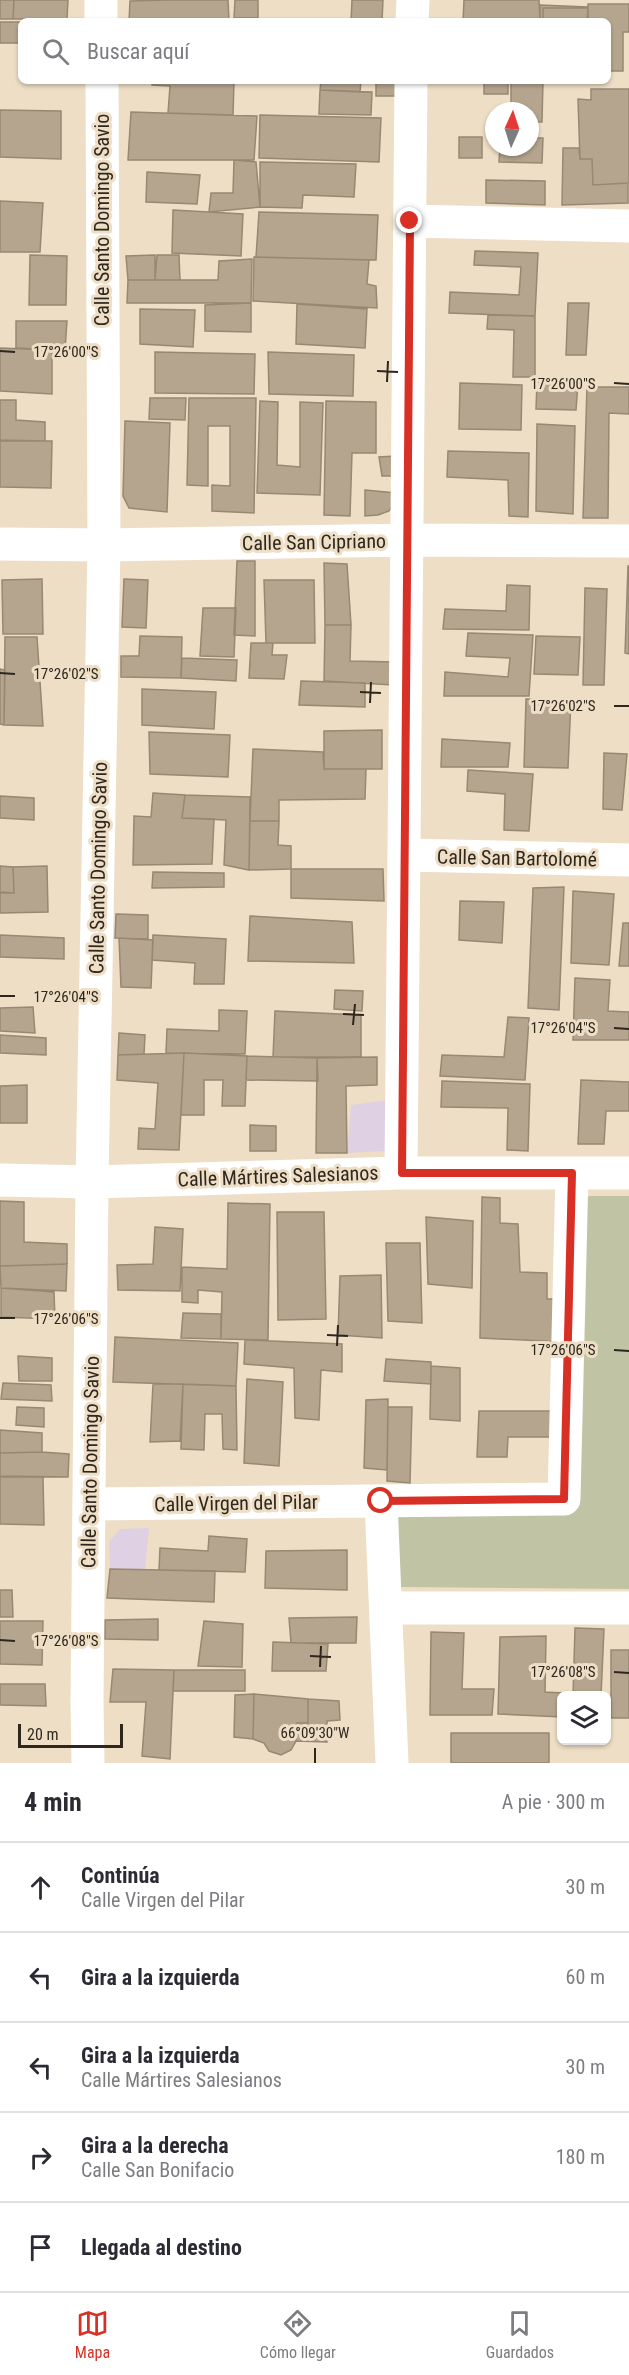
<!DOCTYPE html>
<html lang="es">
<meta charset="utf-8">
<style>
:root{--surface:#fff;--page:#f2f2f3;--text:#2b2b33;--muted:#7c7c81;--line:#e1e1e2;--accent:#d93025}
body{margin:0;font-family:"Roboto Condensed",sans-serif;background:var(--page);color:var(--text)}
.controls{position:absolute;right:18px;bottom:18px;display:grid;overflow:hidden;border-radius:9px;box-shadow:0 2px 4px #0004}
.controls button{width:54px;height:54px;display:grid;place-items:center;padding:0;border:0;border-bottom:2px solid var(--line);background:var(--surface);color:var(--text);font:30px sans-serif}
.compass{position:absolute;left:485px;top:102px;width:54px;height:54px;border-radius:50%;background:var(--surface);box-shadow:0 2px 4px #0004;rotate:3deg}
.scale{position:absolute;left:18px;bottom:15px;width:105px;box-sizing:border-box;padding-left:6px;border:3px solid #2d271e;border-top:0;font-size:16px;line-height:21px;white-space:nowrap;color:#2d271e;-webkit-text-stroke:4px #eedec6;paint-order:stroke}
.stop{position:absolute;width:18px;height:18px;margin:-14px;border:4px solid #d93025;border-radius:50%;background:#fff}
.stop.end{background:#d93025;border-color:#fff;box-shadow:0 2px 6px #0008}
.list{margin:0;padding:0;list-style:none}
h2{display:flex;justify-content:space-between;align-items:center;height:78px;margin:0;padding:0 24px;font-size:26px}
h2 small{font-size:20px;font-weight:400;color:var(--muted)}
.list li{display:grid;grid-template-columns:39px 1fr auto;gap:18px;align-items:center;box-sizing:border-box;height:90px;padding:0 24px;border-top:2px solid var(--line)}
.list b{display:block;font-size:22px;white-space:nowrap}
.list p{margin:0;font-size:20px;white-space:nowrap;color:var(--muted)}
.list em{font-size:20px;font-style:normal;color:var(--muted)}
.icon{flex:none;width:33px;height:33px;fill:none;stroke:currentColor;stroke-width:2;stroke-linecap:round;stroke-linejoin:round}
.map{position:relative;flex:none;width:629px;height:1763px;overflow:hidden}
.search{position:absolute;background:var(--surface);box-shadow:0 2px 4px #0004;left:18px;right:18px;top:18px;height:66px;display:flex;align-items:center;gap:15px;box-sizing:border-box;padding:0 21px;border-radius:9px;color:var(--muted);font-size:22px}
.sheet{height:528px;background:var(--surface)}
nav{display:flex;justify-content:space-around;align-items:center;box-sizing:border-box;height:84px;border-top:2px solid var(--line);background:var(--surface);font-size:16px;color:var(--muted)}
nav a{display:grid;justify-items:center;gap:3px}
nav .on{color:var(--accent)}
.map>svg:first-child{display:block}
</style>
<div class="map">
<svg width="629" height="1763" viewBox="0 0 629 1763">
<rect width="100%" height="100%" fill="#eedec6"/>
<path fill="#dfd1e3" d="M388,1100L385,1151L347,1153L351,1105Z
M149,1528L145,1570L110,1569L109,1542L120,1529Z"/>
<path fill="#c1c3a5" d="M590,1196H629V1589L400,1587L387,1526L400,1513L569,1515L576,1509L586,1197Z"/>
<path fill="#b5a58f" stroke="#978872" stroke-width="1.5" d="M0,0H14L13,19H0Z
M14,0H68L67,19H13Z
M168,0H228L229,21H129L130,1Z
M235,0H258V18H234Z
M352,0H383L382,21H351Z
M464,0H539L540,21H463Z
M588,4H629V32H623V71H608V21H588Z
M540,5L588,7V21H540Z
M543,8H588L587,21H543Z
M0,22H21V43H0Z
M152,81H234L233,115L168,113L170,86L152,85Z
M321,81H361L360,92L320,90Z
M376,81H400L401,96H376Z
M484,81H508V94H484Z
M511,81H543L542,122H530V111H511Z
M591,89H629V183L593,185L592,159H580L578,99L591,100Z
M320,90L372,92L371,115L319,114Z
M0,110L61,111V159L0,157Z
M131,112L257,116L254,160H128Z
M260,115L381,118L379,162L259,158Z
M459,137H482V158H459Z
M530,138H543L542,163L499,162L500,147H530Z
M563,148H579L580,159H592L593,185L628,183V203L562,205Z
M234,160L256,162L260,207L209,212L211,193H233Z
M260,162L356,164L354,197L303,195L302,208L260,207Z
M147,172L200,175L197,204L146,202Z
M486,180L545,181V205L486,203Z
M0,201L43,203L40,252H0Z
M173,210L243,214L241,256L172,253Z
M259,212L378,215L376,260L256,257Z
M475,251L538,253L535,316L449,313L450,292L519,295L521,267L474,265Z
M30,255L67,256L66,305H29Z
M155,255V280H128L126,256Z
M157,255H179L180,280H155Z
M254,257L369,260L367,284L376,286L377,308L253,301Z
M252,259L251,303H127L128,280H218L219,261Z
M251,303V332L205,331V305Z
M568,303H589L586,355H566Z
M297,304L367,309L365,348L296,344Z
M140,309L195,310L193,347L140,344Z
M488,315L535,316V377H513L514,330L487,329Z
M16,321H67L65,350L16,348Z
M0,348L52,350V394L0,391Z
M155,352L255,354L254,394L155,393Z
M268,352L354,355L353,396L269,394Z
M537,382L578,384L576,410L536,409Z
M460,383L522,385L521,430L459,429Z
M587,387H629V414L609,413L608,518H583Z
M150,398H186L185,420L149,419Z
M189,398H256L254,513L212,511V485L230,486V426H208V486L187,485Z
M0,400H16V420L45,422V441L0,440Z
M260,401L278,402L277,465L300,467V402L323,403L320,495L257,493Z
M326,401L376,402V453H352L350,516L324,515Z
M125,421L170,423L167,512L129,508L123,496Z
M537,424L575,426L573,514L536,511Z
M0,441H52L51,488L0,487Z
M448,451L529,453L528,517L509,516L508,480L447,477Z
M395,456L397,476H382L379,457Z
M365,490L396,493L395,502L389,511L378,515L365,516Z
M237,561H255V636L234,635Z
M324,563L347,564L351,625H325Z
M628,566H629V654L625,653Z
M42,579L43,634H3L2,580Z
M124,579L148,580L146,628L122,627Z
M264,580H314L315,643H266Z
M507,585L530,586L529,630L443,629L445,609L506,611Z
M585,588L607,589L604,685H583Z
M203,608H236L234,657L200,656Z
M325,625H351L350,661L395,662L393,685L324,681Z
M468,633L533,635L529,696H444L445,672L508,677L510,658L466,656Z
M140,636L182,637L181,678L121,677V656H139Z
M536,636L580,637L578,675L534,674Z
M5,637H37L43,726L4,725Z
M251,643H273L272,655H287L284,679L249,678Z
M182,658L237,660L236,681L181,678Z
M0,669L5,670L4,725L0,724Z
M301,681L365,683V707L299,705Z
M142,689L216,692L214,729L142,725Z
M526,699L571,700L568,768L524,767Z
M382,730V769H324V731Z
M149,732L230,735L228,777L150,774Z
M442,739L510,743L508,767H441Z
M253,749L323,752L324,769H366L365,799L279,800V821H250Z
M604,753L627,754L622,810L603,809Z
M468,770L533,774L529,831L504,830L505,794L467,791Z
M153,793L185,795L182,818L214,819L212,864L133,865L134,816L151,817Z
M185,795L250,797L249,870L224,865L226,820L182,818Z
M0,796L34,798V820L0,818Z
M250,821H279L278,845L291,846V869L249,870Z
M0,866L13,867L14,893H0Z
M47,866L48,912L0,913V892L14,893L13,867Z
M291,869H383L384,901L291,898Z
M153,872L224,873V887L152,888Z
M564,887L559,1010L528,1008L533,888Z
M573,891L614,894L609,965L571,963Z
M460,901L504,902L502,943L459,940Z
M116,914L148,915V939L115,938Z
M250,916L352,922L354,963L248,961Z
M623,923H629V966H619Z
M0,935L64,938V959L0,957Z
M153,935L226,939L224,984H194L195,963L152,960Z
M119,938L153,940L151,988L121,987Z
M575,978L610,980L608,1011L629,1012V1040H573Z
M335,990L363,991L362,1011L334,1009Z
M33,1007L35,1033L0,1031V1008Z
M219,1010L247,1011L245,1054L166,1053L167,1029L219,1031Z
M275,1011L361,1015V1057H273Z
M508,1017L529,1018L525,1080L440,1076L442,1055L504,1057Z
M119,1033L145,1035L144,1054L118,1055Z
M0,1035L46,1038V1055L0,1053Z
M184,1053L247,1056L245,1106H222L223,1080H204V1115H181Z
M184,1053L179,1150L138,1149L139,1128L155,1129L158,1083L117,1080L118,1055Z
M247,1056L317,1058L318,1081L246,1080Z
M377,1057V1085L346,1086L347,1153H316L317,1058Z
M581,1080L629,1082V1111H606L604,1144H578Z
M442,1081L530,1084L528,1151L507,1150L508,1108L441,1107Z
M27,1085V1123H0V1086Z
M250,1125L276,1126V1151H250Z
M482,1197L500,1198V1223L518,1224L520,1272L547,1273V1299H565L563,1342L480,1338Z
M0,1201L24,1202V1242L67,1244V1264L0,1266Z
M228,1203L270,1204L268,1340L221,1339L222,1292L198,1290V1303L182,1302V1267L227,1269Z
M277,1212H324L326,1319L278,1320Z
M426,1217L473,1221L472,1288L428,1284Z
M155,1227L183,1229L180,1291L118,1290L117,1265L153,1264Z
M386,1243H420L422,1323L388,1321Z
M67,1264L66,1291L1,1288L0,1266Z
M381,1275L382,1338L338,1335L340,1276Z
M1,1288L54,1292L55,1319L1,1317Z
M183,1313L221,1314V1339L181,1338Z
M115,1337L238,1343L236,1386L113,1382Z
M245,1340L342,1344V1372L321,1370L319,1420L295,1418L294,1368L244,1364Z
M18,1356L52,1358V1381H19Z
M386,1359L431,1362V1384L384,1381Z
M431,1366L460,1368V1421L430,1419Z
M247,1379L283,1382L279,1466L244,1463Z
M3,1383L51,1385L52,1401L1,1399Z
M153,1384H183L180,1441L150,1442Z
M183,1384L236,1386L237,1450L223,1449L222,1414H205L204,1450L181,1449Z
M388,1399L387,1470L364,1468L366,1400Z
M17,1407L44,1408V1427L16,1425Z
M388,1407H412L410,1483L387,1481Z
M479,1411H557V1437H508L507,1457H477Z
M0,1430L42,1433V1452L0,1453Z
M42,1452L69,1454L68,1477L0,1476V1453Z
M0,1477H43L44,1525L0,1524Z
M209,1536L247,1539L245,1572L159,1570L160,1548L208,1551Z
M347,1550V1590L265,1588L266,1551Z
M110,1569L215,1571L214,1602L107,1598Z
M0,1590H12L13,1617H0Z
M357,1617L356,1643H291L289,1618Z
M158,1619V1640L105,1639V1620Z
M0,1621H43L42,1665L0,1664Z
M204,1621L243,1624L242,1667L198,1666Z
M575,1628L604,1629L601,1696H573Z
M431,1632L464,1633L462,1689H494L492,1715H430Z
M546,1636L545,1692L563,1693L562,1696V1717L498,1714L500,1637Z
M273,1642L328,1644L326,1671H272Z
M611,1650H629V1718H611Z
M113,1669L174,1670L170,1759L142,1756L146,1702H110Z
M174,1670H245V1691H173Z
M0,1684H45L46,1706L0,1705Z
M254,1694L308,1699V1723H297L296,1741L291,1750L281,1755L269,1751L264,1743L253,1739Z
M254,1694L253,1739L234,1737L235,1695Z
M308,1699L339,1701L340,1720L327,1721V1742L296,1741L297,1723H308Z
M451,1733H549V1763H451Z"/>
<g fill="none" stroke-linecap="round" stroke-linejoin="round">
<path stroke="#fff" stroke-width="33" d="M101,0V21
M412,21L413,0
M410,221L629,226
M0,544L104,545L407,540L629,541
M405,855L629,860
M401,1173L411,81
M0,1180L92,1182L401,1173H629
M381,1501L392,1763
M90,1504L564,1499L572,1173
M386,1608H629
M88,1763L87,1701L92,1182L104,545L102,81"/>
</g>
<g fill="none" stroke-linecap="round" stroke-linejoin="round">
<path stroke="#d93025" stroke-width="8" d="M381,1501L564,1499L572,1173H402L410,221"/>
</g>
<path fill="none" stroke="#2d271e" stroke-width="2" d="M0,351L15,352M377,371L398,372M387,382L388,361M614,383L629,384M0,673L15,674M360,692L381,693M370,703L371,682M614,706H629M0,996H15M343,1014L364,1015M353,1025L355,1004M614,1028L629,1029M0,1318H15M327,1335L348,1336M337,1346L338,1325M614,1350L629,1351M0,1640L15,1641M310,1656L331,1657M320,1667L321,1646M614,1672L629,1673M315,1763V1748"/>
<g text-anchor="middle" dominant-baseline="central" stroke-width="6" stroke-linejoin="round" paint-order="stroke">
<g font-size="20" fill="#2d271e" stroke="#eedec6">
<text transform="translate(102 220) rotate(-90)">Calle Santo Domingo Savio</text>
<text transform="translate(314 542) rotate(-1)">Calle San Cipriano</text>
<text transform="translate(517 858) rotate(1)">Calle San Bartolomé</text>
<text transform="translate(98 868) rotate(-89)">Calle Santo Domingo Savio</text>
<text transform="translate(278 1176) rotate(-2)">Calle Mártires Salesianos</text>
<text transform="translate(90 1462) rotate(-89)">Calle Santo Domingo Savio</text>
<text transform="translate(236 1503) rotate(-1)">Calle Virgen del Pilar</text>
</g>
</g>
<g font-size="15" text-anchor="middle" fill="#2d271e" stroke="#eedec6" stroke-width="6" stroke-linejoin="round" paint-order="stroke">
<text x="66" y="357">17°26'00"S</text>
<text x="563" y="389">17°26'00"S</text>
<text x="66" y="679">17°26'02"S</text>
<text x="563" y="711">17°26'02"S</text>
<text x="66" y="1002">17°26'04"S</text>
<text x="563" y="1033">17°26'04"S</text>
<text x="66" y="1324">17°26'06"S</text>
<text x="563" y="1355">17°26'06"S</text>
<text x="66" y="1646">17°26'08"S</text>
<text x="563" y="1677">17°26'08"S</text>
<text x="315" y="1738">66°09'30"W</text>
</g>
</svg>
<div class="controls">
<button><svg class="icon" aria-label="layers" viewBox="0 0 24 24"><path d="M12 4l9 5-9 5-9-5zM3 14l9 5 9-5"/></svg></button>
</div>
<svg class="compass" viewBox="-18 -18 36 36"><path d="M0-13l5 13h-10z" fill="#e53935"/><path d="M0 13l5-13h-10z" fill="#7c7c81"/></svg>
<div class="scale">20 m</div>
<div class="stop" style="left:381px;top:1501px"></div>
<div class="stop end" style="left:410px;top:221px"></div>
<div class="search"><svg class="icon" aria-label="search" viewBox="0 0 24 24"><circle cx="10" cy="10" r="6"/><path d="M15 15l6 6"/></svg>Buscar aquí</div>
</div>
<section class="sheet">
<h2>4 min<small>A pie · 300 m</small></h2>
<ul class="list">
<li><svg class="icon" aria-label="ahead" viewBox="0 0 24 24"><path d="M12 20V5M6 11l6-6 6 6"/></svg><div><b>Continúa</b><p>Calle Virgen del Pilar</p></div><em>30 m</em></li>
<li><svg class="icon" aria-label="left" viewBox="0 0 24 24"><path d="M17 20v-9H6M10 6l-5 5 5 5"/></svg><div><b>Gira a la izquierda</b></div><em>60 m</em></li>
<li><svg class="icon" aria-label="left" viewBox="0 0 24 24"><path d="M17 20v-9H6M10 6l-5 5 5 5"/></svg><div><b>Gira a la izquierda</b><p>Calle Mártires Salesianos</p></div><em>30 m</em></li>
<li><svg class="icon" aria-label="right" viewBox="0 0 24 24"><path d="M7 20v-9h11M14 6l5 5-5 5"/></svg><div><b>Gira a la derecha</b><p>Calle San Bonifacio</p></div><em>180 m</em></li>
<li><svg class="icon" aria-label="arrive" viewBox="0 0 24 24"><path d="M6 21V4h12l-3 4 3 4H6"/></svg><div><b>Llegada al destino</b></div></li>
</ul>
</section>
<nav>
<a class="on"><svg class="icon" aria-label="map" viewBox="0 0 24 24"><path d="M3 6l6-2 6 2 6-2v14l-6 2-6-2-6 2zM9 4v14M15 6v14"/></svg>Mapa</a>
<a><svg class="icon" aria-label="directions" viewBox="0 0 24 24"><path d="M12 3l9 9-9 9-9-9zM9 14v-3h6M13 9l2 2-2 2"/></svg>Cómo llegar</a>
<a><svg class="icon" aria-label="saved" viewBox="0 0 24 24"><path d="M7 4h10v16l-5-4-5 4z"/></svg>Guardados</a>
</nav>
